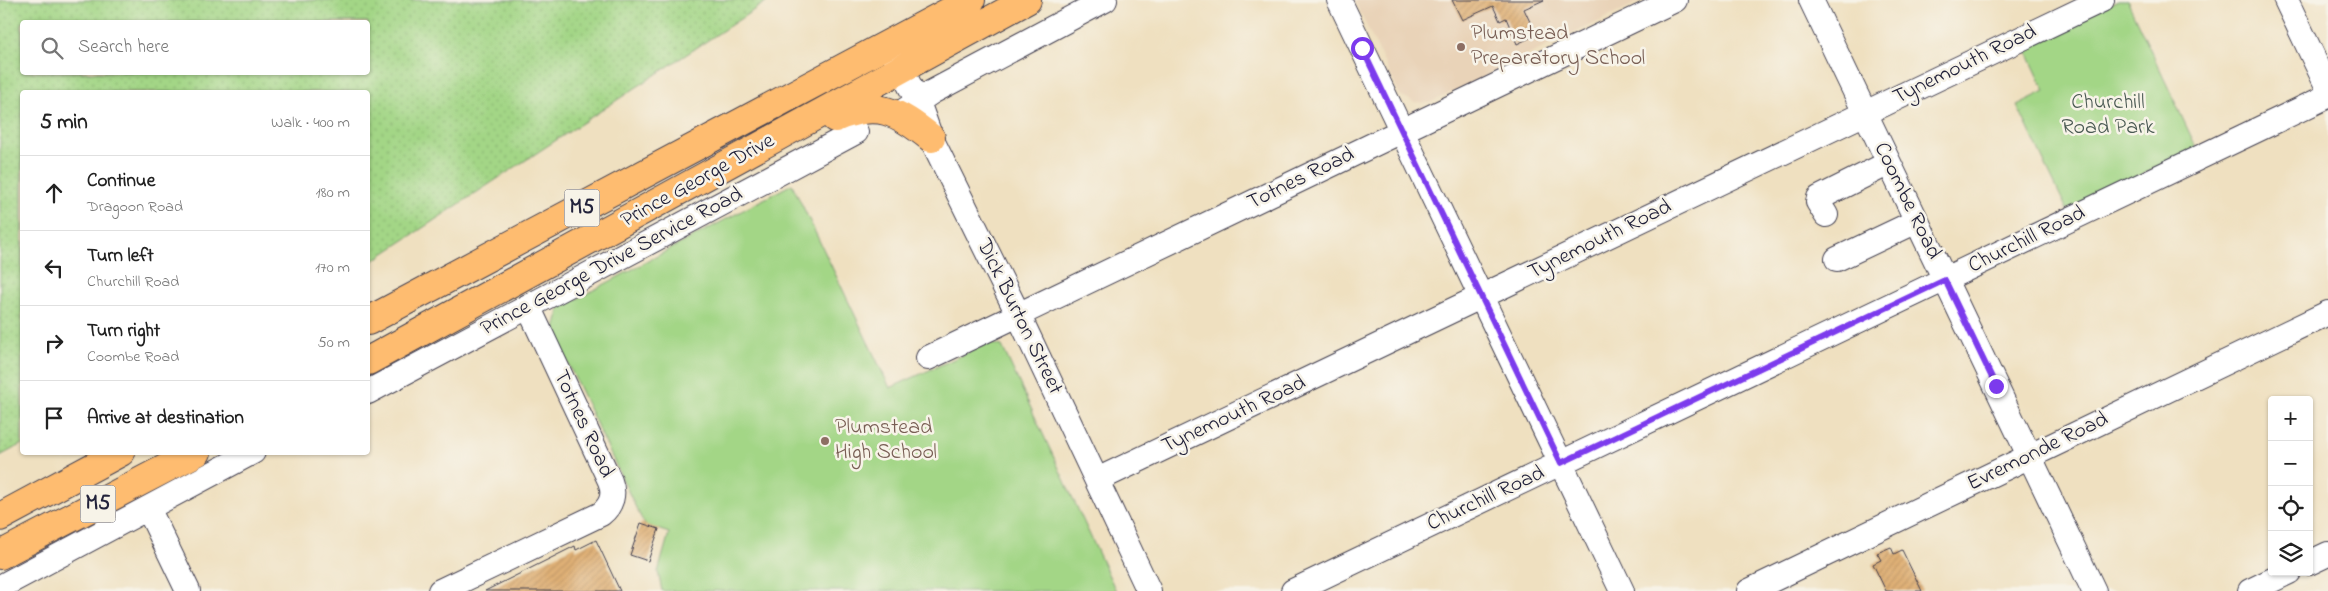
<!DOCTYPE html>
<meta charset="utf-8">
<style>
:root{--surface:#fff;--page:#f6f6f6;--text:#222;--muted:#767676;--line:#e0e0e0}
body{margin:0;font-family:"Indie Flower",sans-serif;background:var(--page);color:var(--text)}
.controls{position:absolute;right:15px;bottom:15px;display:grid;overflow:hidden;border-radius:5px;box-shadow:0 1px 4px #0004}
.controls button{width:45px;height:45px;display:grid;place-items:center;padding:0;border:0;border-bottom:1px solid var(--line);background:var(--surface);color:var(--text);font:25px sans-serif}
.stop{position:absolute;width:15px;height:15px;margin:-11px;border:4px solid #7c3aed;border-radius:50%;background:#fff}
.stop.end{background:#7c3aed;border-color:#fff;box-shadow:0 1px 5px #0008}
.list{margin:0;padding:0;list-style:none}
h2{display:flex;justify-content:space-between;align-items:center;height:65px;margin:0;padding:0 20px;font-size:21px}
h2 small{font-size:16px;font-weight:400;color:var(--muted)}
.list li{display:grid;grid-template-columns:32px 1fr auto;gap:15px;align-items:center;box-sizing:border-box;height:75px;padding:0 20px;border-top:1px solid var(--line)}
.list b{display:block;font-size:19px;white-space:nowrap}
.list p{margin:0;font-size:16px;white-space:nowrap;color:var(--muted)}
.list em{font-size:16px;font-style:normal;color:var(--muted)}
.icon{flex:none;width:28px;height:28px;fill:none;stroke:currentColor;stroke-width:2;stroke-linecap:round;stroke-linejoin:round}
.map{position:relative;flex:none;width:2328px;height:591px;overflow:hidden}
.search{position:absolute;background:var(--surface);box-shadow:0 1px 4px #0004;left:20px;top:20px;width:350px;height:55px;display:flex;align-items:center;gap:12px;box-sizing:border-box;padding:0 18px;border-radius:5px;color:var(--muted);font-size:19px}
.panel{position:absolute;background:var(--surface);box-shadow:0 1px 4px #0004;left:20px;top:90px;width:350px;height:365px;border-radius:5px}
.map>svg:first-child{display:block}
</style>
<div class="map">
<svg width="2328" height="591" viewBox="0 0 2328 591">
<defs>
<pattern id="grass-dots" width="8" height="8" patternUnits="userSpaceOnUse" patternTransform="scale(1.25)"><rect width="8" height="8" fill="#a3d686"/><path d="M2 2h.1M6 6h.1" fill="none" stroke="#8cb775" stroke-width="1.8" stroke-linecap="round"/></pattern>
<pattern id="building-hatch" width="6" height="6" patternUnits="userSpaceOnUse" patternTransform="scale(1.25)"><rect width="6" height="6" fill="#dfb076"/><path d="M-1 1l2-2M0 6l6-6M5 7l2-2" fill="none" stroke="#bf9767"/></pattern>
</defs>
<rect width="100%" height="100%" fill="#f7f3e8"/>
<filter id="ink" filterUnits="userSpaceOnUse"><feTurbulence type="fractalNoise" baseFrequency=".02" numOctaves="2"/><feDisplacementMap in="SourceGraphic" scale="10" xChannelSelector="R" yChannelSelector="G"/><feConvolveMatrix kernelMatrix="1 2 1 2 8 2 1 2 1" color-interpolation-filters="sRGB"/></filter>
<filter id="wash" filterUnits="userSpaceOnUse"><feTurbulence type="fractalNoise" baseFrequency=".0096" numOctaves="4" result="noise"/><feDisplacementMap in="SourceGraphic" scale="20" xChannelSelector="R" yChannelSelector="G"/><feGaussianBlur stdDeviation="1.12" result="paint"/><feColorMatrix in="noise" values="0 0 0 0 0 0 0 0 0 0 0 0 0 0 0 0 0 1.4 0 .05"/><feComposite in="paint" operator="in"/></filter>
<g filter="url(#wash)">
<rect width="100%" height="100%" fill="#efe0c0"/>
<path fill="#e9d3b8" d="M1354,0H1643L1429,103L1414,102L1400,95Z"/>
<path fill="url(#grass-dots)" stroke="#627c60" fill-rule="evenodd" d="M0,0H769L368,264V92H22V444L0,456ZM22,22H368V72H22Z"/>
<path fill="#a3d686" stroke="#627c60" d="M2118,0H2127L2197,149L2067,210L2017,105L2045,91L2024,46Z
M792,184L890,388L989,343L1002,346L1116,591H662L658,572L669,533L645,525L637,510L554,334L560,308Z"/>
<g id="blocks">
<path fill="url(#building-hatch)" d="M1452,0H1544L1524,9L1536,35L1517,44L1506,18L1500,21L1493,6L1462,20Z
M641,523L659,529L648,561L630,555Z
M596,540L620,591H485L575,546L576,550Z
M1891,547L1894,554L1902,550L1922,591H1886L1873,564L1881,560L1877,553Z"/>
</g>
</g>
<g filter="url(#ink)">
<use href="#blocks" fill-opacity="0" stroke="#413e4f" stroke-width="1"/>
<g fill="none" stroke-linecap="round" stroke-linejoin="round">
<defs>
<path id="minor" d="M1339,0L1622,591
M1811,0L2094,591
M2286,0L2328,88
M893,53L918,102L931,138L1018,314L1149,591
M905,110L932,92L1105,0
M1826,215L1818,202L1819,198L1889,163
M1837,259L1917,221
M928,358L1675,0
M368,392L856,132
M1097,480L2102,0
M148,508L188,591
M2309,563L2328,554
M0,587L253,452
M440,591L601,514C612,505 615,494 610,481L528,306
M1293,591L2328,96
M1749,591L2328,313
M2250,591L2289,572"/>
<path id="major" d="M835,118C878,100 897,111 931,138
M368,321L971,0
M368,361L1027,0
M0,517L121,452
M0,555L197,452"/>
</defs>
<use href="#minor" stroke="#413e4f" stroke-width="26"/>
<use href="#major" stroke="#413e4f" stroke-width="30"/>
<use href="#minor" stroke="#fff" stroke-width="24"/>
<use href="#major" stroke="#febc70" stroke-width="28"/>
</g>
</g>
<g fill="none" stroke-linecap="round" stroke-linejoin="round" filter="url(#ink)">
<path stroke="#7c3aed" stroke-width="6" d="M1362,48L1561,463L1945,280L1996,386"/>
</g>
<g fill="#8d6e63" stroke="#f7f3e8" stroke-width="2">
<circle cx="1461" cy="47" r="5"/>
<circle cx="825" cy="441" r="5"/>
</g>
<g text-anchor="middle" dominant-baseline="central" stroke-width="5" stroke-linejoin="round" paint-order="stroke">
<g fill="#f7f3e8" stroke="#62616f" stroke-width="1">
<rect x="564.5" y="189.5" width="35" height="37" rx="4"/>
<rect x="80.5" y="485.5" width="35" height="37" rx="4"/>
</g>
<g font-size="21" font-weight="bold" fill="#22223b">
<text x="582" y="208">M5</text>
<text x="98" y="504">M5</text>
</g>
<g font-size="22" fill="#785e54" stroke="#f7f3e8" text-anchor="start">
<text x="1471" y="34">Plumstead<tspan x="1471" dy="25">Preparatory School</tspan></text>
<text x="835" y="428">Plumstead<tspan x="835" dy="25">High School</tspan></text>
</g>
<g font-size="22" fill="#22223b" stroke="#f7f3e8">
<text transform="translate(1965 65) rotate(-26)">Tynemouth Road</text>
<text transform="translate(1301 179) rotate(-26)">Totnes Road</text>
<text transform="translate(698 181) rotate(-29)">Prince George Drive</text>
<text transform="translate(1907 201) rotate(64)">Coombe Road</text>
<text transform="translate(1600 240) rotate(-26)">Tynemouth Road</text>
<text transform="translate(2027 240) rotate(-26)">Churchill Road</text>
<text transform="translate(612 262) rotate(-28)">Prince George Drive Service Road</text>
<text transform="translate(1019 317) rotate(64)">Dick Burton Street</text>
<text transform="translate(1234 415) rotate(-25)">Tynemouth Road</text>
<text transform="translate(583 424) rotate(65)">Totnes Road</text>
<text transform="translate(2038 452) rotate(-26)">Evremonde Road</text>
<text transform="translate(1486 499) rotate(-25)">Churchill Road</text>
</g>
<g font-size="22" fill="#495852" stroke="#f7f3e8">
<text x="2108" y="103">Churchill<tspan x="2108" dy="25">Road Park</tspan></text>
</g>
</g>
</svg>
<div class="controls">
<button>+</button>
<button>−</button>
<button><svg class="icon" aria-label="locate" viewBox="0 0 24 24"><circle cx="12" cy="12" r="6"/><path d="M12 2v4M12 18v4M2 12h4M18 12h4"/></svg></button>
<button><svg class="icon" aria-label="layers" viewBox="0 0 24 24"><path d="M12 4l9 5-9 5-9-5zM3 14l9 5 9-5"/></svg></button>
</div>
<div class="stop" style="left:1362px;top:48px"></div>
<div class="stop end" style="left:1996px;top:386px"></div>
<div class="search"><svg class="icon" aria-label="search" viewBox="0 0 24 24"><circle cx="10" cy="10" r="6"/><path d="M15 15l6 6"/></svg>Search here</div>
<section class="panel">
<h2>5 min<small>Walk · 400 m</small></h2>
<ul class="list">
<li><svg class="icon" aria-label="ahead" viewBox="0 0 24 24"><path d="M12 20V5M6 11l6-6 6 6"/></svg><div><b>Continue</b><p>Dragoon Road</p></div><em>180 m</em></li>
<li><svg class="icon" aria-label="left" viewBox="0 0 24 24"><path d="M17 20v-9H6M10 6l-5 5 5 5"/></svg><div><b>Turn left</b><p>Churchill Road</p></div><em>170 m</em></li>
<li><svg class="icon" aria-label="right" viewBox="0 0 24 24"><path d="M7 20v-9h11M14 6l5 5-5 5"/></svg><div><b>Turn right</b><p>Coombe Road</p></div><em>50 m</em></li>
<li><svg class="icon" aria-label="arrive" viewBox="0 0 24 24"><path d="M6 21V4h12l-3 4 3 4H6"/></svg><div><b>Arrive at destination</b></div></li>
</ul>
</section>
</div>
